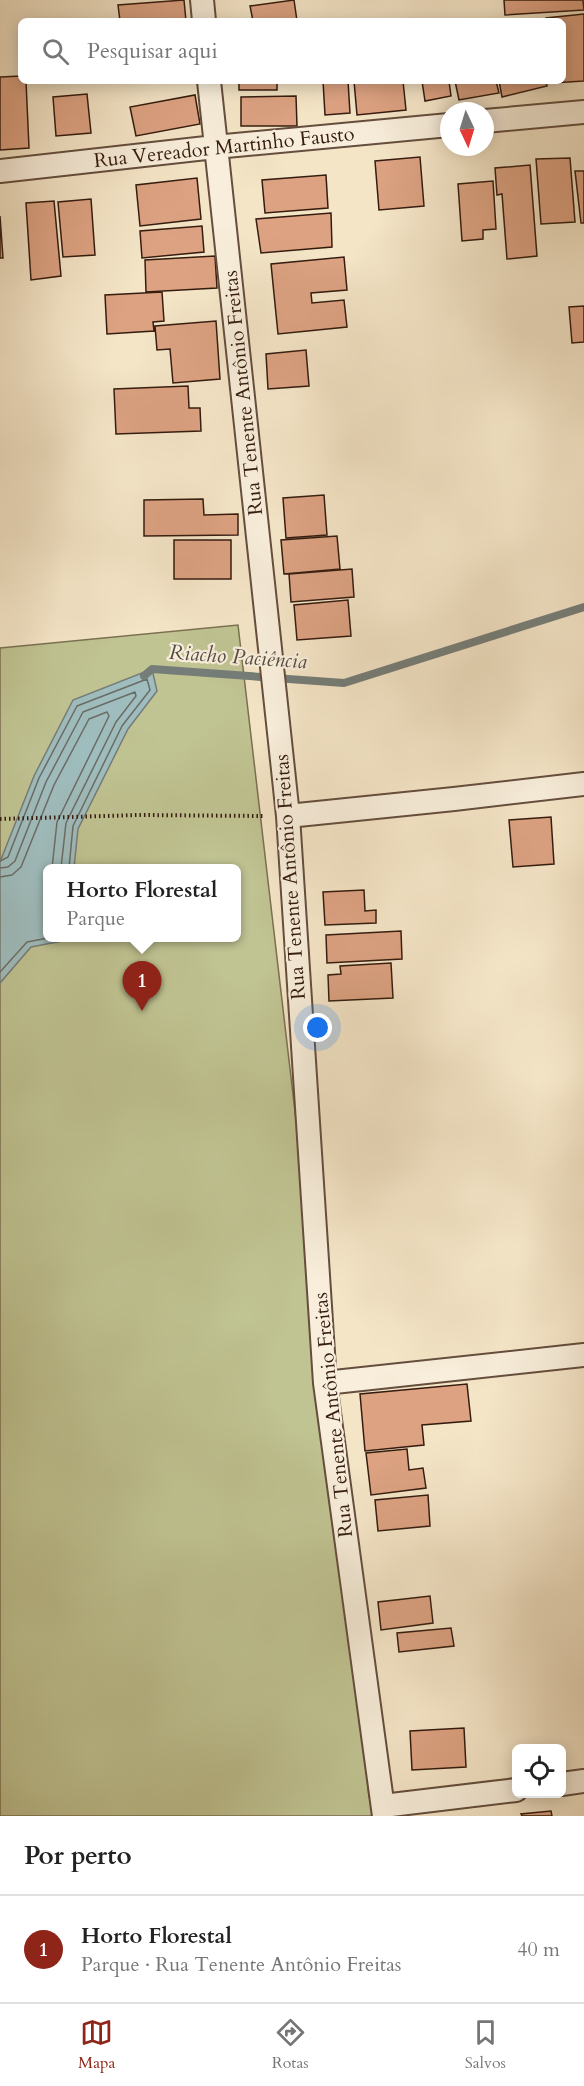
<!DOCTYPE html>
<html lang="pt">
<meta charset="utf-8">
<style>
:root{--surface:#fff;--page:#f2f2f2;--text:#222;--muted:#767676;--line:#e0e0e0;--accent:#8f2418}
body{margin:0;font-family:Cardo,serif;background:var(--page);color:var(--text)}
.controls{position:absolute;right:18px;bottom:18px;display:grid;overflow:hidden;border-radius:9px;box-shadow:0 3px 15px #0003}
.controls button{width:54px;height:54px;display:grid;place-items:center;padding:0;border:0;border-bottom:2px solid var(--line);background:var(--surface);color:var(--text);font:30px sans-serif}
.compass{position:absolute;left:440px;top:102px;width:54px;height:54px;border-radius:50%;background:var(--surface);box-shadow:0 3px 15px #0003;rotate:176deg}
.you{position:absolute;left:318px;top:1028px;width:21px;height:21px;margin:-15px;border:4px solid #fff;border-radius:50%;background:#1a73e8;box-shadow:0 0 0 9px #1a73e833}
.badge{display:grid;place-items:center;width:39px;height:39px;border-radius:50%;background:var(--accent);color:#fff;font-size:20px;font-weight:700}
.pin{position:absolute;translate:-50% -50px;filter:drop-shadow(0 2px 3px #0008)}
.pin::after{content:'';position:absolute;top:32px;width:21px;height:18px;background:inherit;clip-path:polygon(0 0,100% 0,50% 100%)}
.popup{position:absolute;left:43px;top:864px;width:198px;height:78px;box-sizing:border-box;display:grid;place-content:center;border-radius:9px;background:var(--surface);filter:drop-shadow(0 2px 4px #0005);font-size:20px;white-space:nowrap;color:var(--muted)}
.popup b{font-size:22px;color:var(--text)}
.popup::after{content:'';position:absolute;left:50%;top:100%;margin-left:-12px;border:12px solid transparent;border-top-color:var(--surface)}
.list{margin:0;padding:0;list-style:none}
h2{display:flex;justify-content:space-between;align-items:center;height:78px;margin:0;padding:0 24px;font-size:26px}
h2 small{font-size:20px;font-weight:400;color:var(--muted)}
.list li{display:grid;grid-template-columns:39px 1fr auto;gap:18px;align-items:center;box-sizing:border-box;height:108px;padding:0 24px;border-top:2px solid var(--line)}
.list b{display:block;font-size:22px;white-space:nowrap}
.list p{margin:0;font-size:20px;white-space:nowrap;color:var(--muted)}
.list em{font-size:20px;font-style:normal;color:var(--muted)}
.icon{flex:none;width:33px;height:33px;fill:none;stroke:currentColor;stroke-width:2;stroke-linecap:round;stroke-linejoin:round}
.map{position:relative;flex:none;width:584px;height:1816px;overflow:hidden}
.search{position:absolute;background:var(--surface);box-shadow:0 3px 15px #0003;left:18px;right:18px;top:18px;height:66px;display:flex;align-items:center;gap:15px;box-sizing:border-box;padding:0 21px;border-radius:9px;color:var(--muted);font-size:22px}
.sheet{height:186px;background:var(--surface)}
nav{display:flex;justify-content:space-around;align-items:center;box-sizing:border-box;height:84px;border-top:2px solid var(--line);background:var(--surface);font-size:16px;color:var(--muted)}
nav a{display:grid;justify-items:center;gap:3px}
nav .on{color:var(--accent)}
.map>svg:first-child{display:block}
</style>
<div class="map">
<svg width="584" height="1816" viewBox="0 0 584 1816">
<rect width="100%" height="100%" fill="#f4e5c7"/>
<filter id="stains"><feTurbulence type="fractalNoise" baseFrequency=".00333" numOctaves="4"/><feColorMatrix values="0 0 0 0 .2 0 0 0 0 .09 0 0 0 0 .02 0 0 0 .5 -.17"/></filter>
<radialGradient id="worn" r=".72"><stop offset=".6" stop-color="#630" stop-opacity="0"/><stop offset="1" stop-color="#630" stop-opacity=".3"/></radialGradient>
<path fill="#c0c392" stroke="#7a7050" stroke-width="1.5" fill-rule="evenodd" d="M238,625L326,1376L369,1797L380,1796L381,1816H0V648ZM48,868H237V938H48Z"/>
<path fill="#9fbdbe" stroke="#757d78" stroke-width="1.5" d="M152,669L157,691L128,729L78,829L74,868H48V938H68V940L31,947L0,983V862L34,776L73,700Z"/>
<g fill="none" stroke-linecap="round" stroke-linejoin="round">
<path stroke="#6a6c66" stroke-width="1.5" d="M0,861L8,857L39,778L77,706L147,679L150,690L122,726L73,826L69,868
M0,868L8,867L15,861L46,782L83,712L135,692L136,696L116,722L66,823L61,868
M0,877L12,875L21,867L54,785L89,719L107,712L109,716L57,822L52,868
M0,972L27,942L48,938"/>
<path stroke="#757d78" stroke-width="8" d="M144,676L152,669L344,683L584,607"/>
</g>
<path fill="#dca282" stroke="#351c0f" stroke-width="1.5" d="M184,0L186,21H120L118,5Z
M294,0L297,21H253L250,6Z
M504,0H583L584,10L505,15Z
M584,14V81L552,83L551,81H563V21H546V18Z
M21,76V81H26L29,148L0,150V77Z
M239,81H277V90H239Z
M323,81H348L350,113L325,115Z
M354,81H403L406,110L357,115Z
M422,81H449L451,96L425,101Z
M455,81H496L499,93L459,100Z
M499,81H546L547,86L502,97Z
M87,94L91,133L56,136L53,97Z
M195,95L200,124L136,136L130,107Z
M296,96L297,126H241V97Z
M420,157L424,206L379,210L375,161Z
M570,158L575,222L541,224L536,159Z
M530,165L537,256L507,259L502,194L497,195L495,168Z
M575,171H584V223H581Z
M326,175L328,208L265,213L262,180Z
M197,178L201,219L140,226L136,185Z
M493,181L496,229L483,230V239L462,241L458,184Z
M91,199L95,255L63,257L58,202Z
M54,201L61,276L31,280L26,203Z
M331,213L332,247L261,253L256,219Z
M0,216L3,258H0Z
M202,226L204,252L142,258L140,231Z
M215,256L217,288L146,292L145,260Z
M344,257L347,290L311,293L312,303L344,300L347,327L278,334L271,264Z
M162,292L164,321L153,322L154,331L107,334L105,295Z
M584,306V342L572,343L569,307Z
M216,321L220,379L173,383L170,349L157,350L155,326Z
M306,350L309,386L268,389L266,354Z
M188,386L189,408H200L201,431L116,434L114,389Z
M324,495L327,535L286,538L283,498Z
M203,499L204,515L238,514V535L144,536V500Z
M337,536L340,569L284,574L281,540Z
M174,540H231V579H174Z
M352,569L354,597L291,602L289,574Z
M348,600L351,636L297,640L294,605Z
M551,817L554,864L513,867L509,820Z
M364,890L365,911L376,910V923L325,925L323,892Z
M401,931L402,959L327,963L326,935Z
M391,963L393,998L329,1001L328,975L341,974L340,966Z
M467,1384L471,1421L422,1425L424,1445L365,1451L360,1394Z
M407,1449L409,1470L423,1468L426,1488L371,1495L366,1453Z
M428,1495L430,1526L378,1531L375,1500Z
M430,1596L433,1623L381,1630L378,1602Z
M451,1628L454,1646L399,1652L397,1633Z
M464,1728L466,1767L412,1770L410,1731Z
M551,1811L552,1816H522L521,1814Z"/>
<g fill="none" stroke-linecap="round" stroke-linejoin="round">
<defs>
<path id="minor" d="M202,0L204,21
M209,81L288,816L325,1383L384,1816
M485,121L584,112
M0,171L215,147L449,125
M288,816L454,799L584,784
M325,1383L584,1355
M562,1784L584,1781
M383,1806L516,1790"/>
</defs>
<use href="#minor" stroke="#654e3d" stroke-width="26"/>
<path stroke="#351c0f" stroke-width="4" stroke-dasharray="1.5 3" stroke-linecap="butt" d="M0,819L139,815L263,816"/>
<use href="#minor" stroke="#f8eedb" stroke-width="22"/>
</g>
<g text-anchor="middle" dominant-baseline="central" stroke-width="4.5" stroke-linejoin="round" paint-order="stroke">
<g font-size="20" fill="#351c0f" stroke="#f8eedb">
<text transform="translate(224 147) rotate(-6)">Rua Vereador Martinho Fausto</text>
<text transform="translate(243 393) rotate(-96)">Rua Tenente Antônio Freitas</text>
<text transform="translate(290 877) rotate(-94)">Rua Tenente Antônio Freitas</text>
<text transform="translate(333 1415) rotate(-96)">Rua Tenente Antônio Freitas</text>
</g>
<g font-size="21" font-style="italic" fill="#554c44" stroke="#f8eedb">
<text transform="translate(238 657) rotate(4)">Riacho Paciência</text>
</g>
</g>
<rect width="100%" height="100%" filter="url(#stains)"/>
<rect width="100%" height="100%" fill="url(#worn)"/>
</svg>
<div class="controls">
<button><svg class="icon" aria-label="locate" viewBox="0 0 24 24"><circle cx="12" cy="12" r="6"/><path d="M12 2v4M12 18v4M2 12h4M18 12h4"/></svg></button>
</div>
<svg class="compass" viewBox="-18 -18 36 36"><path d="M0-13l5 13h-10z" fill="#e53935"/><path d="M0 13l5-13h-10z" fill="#767676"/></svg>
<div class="you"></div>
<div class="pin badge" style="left:142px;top:1011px">1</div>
<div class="popup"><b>Horto Florestal</b>Parque</div>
<div class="search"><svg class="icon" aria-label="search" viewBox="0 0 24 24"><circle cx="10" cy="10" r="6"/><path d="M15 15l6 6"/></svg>Pesquisar aqui</div>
</div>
<section class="sheet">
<h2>Por perto<small></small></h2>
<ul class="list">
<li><span class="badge">1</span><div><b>Horto Florestal</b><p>Parque · Rua Tenente Antônio Freitas</p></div><em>40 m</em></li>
</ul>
</section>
<nav>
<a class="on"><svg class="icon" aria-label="map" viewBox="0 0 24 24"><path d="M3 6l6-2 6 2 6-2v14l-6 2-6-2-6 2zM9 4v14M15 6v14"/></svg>Mapa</a>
<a><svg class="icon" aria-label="directions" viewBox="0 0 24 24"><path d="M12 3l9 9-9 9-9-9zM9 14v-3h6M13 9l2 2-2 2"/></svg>Rotas</a>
<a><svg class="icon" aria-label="saved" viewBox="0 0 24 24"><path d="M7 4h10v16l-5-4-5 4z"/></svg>Salvos</a>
</nav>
